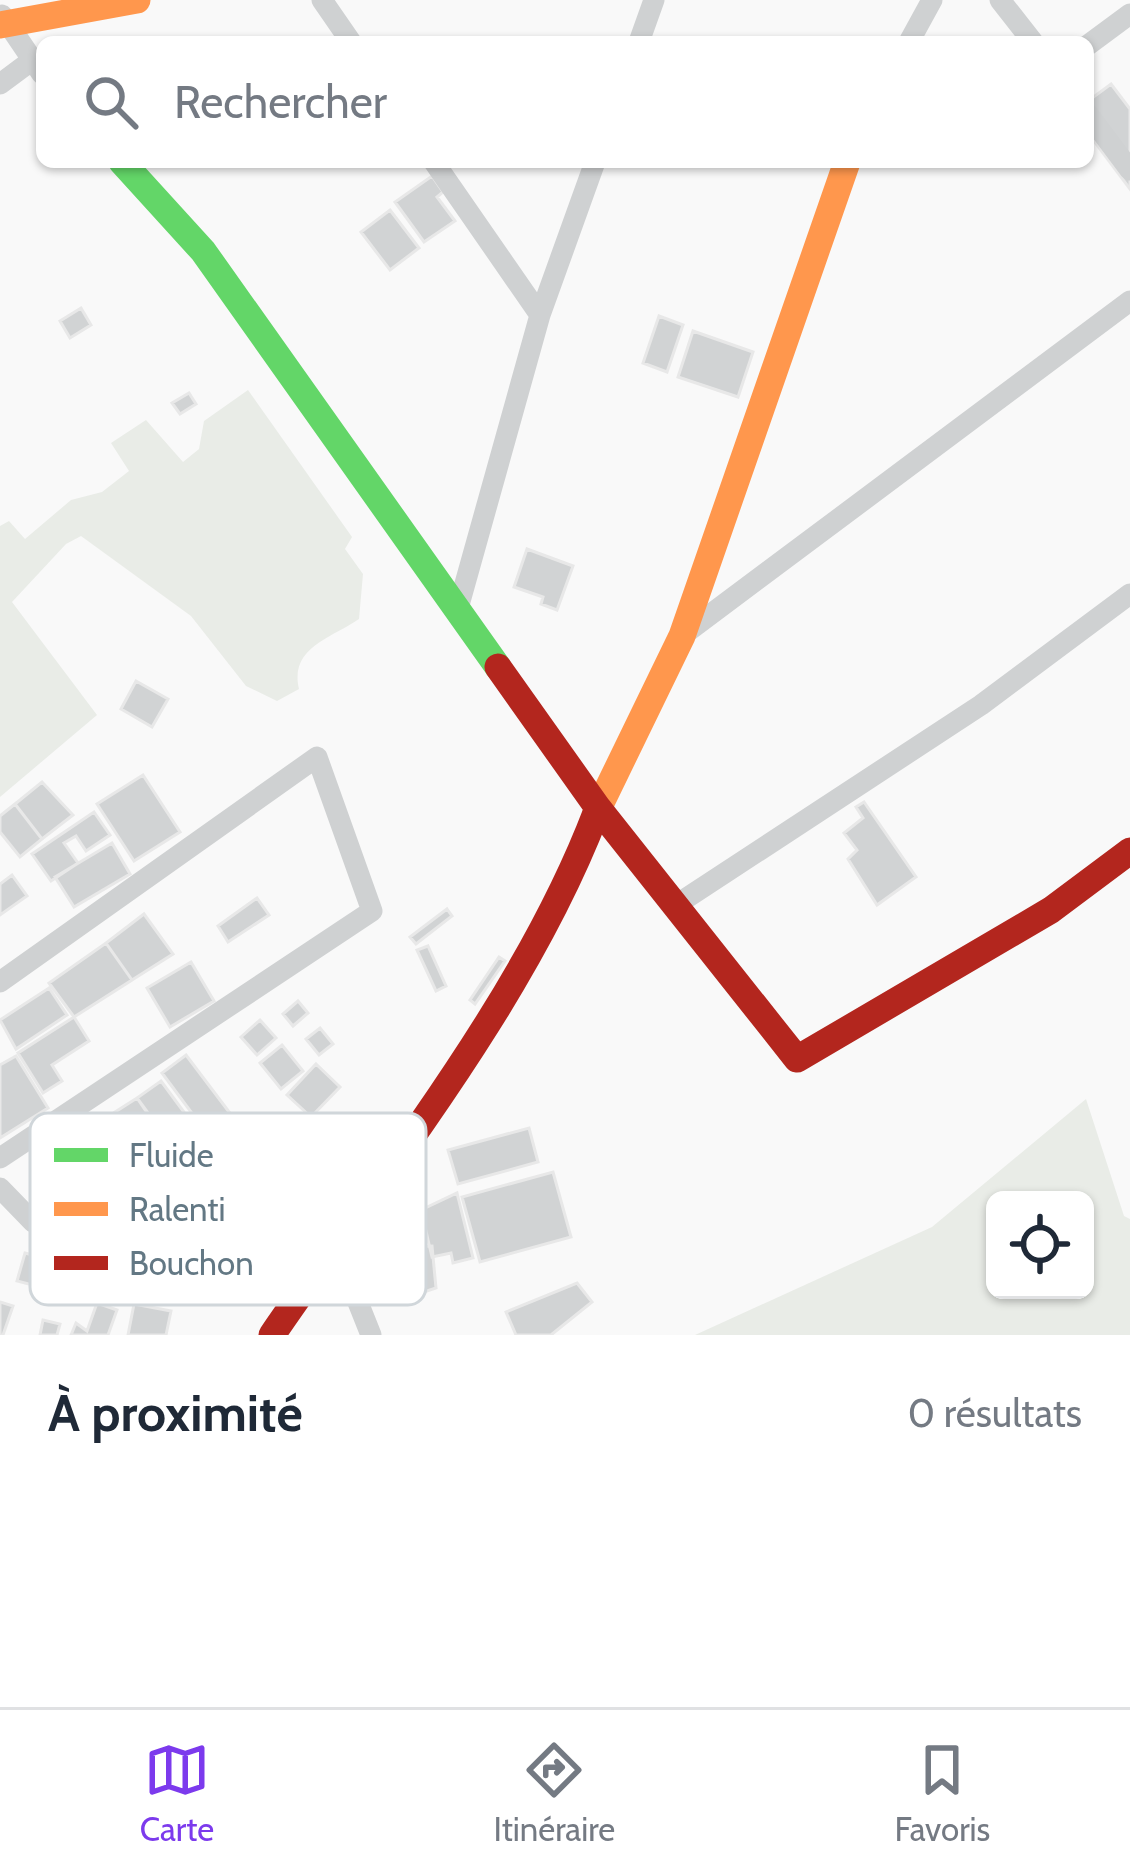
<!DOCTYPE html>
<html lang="fr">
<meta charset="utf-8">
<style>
:root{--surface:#fff;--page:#f6f6f7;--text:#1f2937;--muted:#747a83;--line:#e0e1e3;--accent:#7c3aed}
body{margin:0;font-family:Cabin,sans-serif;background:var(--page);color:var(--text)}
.controls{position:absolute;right:36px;bottom:36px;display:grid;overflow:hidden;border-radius:18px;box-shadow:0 3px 9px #0004}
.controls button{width:108px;height:108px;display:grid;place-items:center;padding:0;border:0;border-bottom:3px solid var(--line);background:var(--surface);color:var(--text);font:60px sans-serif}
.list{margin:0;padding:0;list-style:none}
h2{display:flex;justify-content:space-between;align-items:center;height:156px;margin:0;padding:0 48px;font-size:51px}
h2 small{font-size:39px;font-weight:400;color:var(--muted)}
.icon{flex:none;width:66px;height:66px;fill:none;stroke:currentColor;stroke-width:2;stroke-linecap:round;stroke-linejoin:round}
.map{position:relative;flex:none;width:1130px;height:1335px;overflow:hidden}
.search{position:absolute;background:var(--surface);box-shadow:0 3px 9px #0004;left:36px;right:36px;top:36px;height:132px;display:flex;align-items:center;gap:30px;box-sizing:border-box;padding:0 42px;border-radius:18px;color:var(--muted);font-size:45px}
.sheet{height:372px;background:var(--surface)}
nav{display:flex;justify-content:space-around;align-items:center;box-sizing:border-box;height:168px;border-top:3px solid var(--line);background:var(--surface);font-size:33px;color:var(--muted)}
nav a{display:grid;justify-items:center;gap:6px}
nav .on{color:var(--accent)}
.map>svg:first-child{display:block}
</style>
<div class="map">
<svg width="1130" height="1335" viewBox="0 0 1130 1335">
<rect width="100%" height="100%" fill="#f9f9f9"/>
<path fill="#e9ece7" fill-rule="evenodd" d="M248,390L352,537L345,549L363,574L359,619C332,638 289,647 299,689L277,701L246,686L191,616L81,536L66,544L12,602L97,715L0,797V526L9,521L25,539L71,500L102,492L129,471L111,443L146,420L183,462L199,449L204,421Z
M1086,1099L1124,1216L1130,1219V1335H695L932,1227ZM1085,1200V1290H995V1200Z"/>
<path fill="#d1d3d4" stroke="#e8e8e8" stroke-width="3" d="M1111,84L1130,109V189L1088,133V101Z
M432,176L443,192L437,197L455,221L424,242L395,202Z
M390,210L419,248L390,270L361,232Z
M81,308L91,325L70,338L60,321Z
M659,316L683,325L667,372L643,363Z
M693,331L753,352L738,397L678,377Z
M189,393L196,404L180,414L172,403Z
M527,549L573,566L557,610L541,604L543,597L514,587Z
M136,681L168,699L152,727L121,709Z
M143,775L180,832L134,861L97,804Z
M42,782L73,815L42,839L15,804Z
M864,802L916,877L877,905L848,859L857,850L844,833L863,818L856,807Z
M15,804L42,839L20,857L0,832V816Z
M94,812L110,835L86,851L76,836L64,843L78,863L51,881L32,854Z
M112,843L130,874L74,907L55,877Z
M12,875L27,896L0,915V884Z
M257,898L269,915L228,942L218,926Z
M447,909L452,916L416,944L410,937Z
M144,914L173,954L132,980L106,943Z
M106,943L132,980L74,1017L49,983Z
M428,946L446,986L436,991L417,950Z
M499,957L505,961L475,1004L470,1000Z
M191,962L214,1001L170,1027L147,988Z
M49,988L67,1015L16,1049L0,1020Z
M298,1001L308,1013L293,1026L283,1014Z
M74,1017L89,1041L52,1065L62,1081L43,1093L18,1053Z
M260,1020L276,1038L257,1055L241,1037Z
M320,1028L333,1044L319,1055L306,1039Z
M282,1045L303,1071L281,1089L260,1063Z
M186,1055L245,1133L220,1151L162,1073Z
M16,1056L48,1108L0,1138V1065Z
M316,1064L340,1087L311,1117L287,1095Z
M161,1081L189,1119L165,1136L137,1098Z
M137,1098L156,1126L131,1143L112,1114Z
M529,1128L538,1162L458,1184L448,1150Z
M553,1172L571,1237L480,1262L462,1197Z
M457,1193L473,1258L453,1263L451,1253L432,1257L421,1210Z
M432,1246L436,1288L400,1300L391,1272L405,1268V1278L418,1272L416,1247Z
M25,1253L55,1261L48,1289L17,1281Z
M577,1283L592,1302L551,1335H516L506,1312Z
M0,1302L13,1306L3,1335H0Z
M97,1303L117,1310L108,1335H71L76,1323L87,1331Z
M134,1304L171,1311L166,1335H128Z
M43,1320L60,1324L57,1335H40Z"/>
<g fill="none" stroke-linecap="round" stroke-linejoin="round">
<path stroke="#cfd1d2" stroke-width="21" d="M322,0L351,42
M1000,0L1033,42
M2,15L42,74
M639,42L654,0
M909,42L932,0
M1088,45L1130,14
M0,84L31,61
M1088,114L1130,170
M434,162L540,315
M459,605L540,315L595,162
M683,635L1130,301
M679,903L981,705L1130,594
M0,982L317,757L372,911L0,1158
M0,1188L33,1222L53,1228L334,1242L371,1335"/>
<path stroke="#63d668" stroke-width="27" d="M122,162L203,251L498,667"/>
<path stroke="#ff974d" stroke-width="27" d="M0,25L137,0
M596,813L682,636L847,162"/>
<path stroke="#b3261e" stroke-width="27" d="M498,667L598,808L797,1059L1051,910L1130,851
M272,1335C384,1171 525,999 596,813"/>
</g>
<rect x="30" y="1113" width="396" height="192" rx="18" fill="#fff" stroke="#d0d6da" stroke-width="3"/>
<rect x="54" y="1148" width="54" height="14" fill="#63d668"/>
<rect x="54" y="1202" width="54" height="14" fill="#ff974d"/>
<rect x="54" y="1256" width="54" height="14" fill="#b3261e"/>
<g font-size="33" fill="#637884">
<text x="129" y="1167">Fluide</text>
<text x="129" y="1221">Ralenti</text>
<text x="129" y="1275">Bouchon</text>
</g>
</svg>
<div class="controls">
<button><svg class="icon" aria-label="locate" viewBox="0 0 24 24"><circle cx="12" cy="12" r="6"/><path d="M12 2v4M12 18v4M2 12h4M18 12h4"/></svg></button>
</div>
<div class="search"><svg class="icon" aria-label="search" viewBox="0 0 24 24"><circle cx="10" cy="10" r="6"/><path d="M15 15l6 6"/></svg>Rechercher</div>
</div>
<section class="sheet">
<h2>À proximité<small>0 résultats</small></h2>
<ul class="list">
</ul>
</section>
<nav>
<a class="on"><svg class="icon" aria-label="map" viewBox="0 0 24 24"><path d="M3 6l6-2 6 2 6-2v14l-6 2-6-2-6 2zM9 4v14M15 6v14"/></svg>Carte</a>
<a><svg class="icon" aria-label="directions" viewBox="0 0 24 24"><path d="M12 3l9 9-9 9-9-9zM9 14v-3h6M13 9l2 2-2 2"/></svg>Itinéraire</a>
<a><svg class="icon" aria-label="saved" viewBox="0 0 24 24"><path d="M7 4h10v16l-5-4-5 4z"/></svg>Favoris</a>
</nav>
